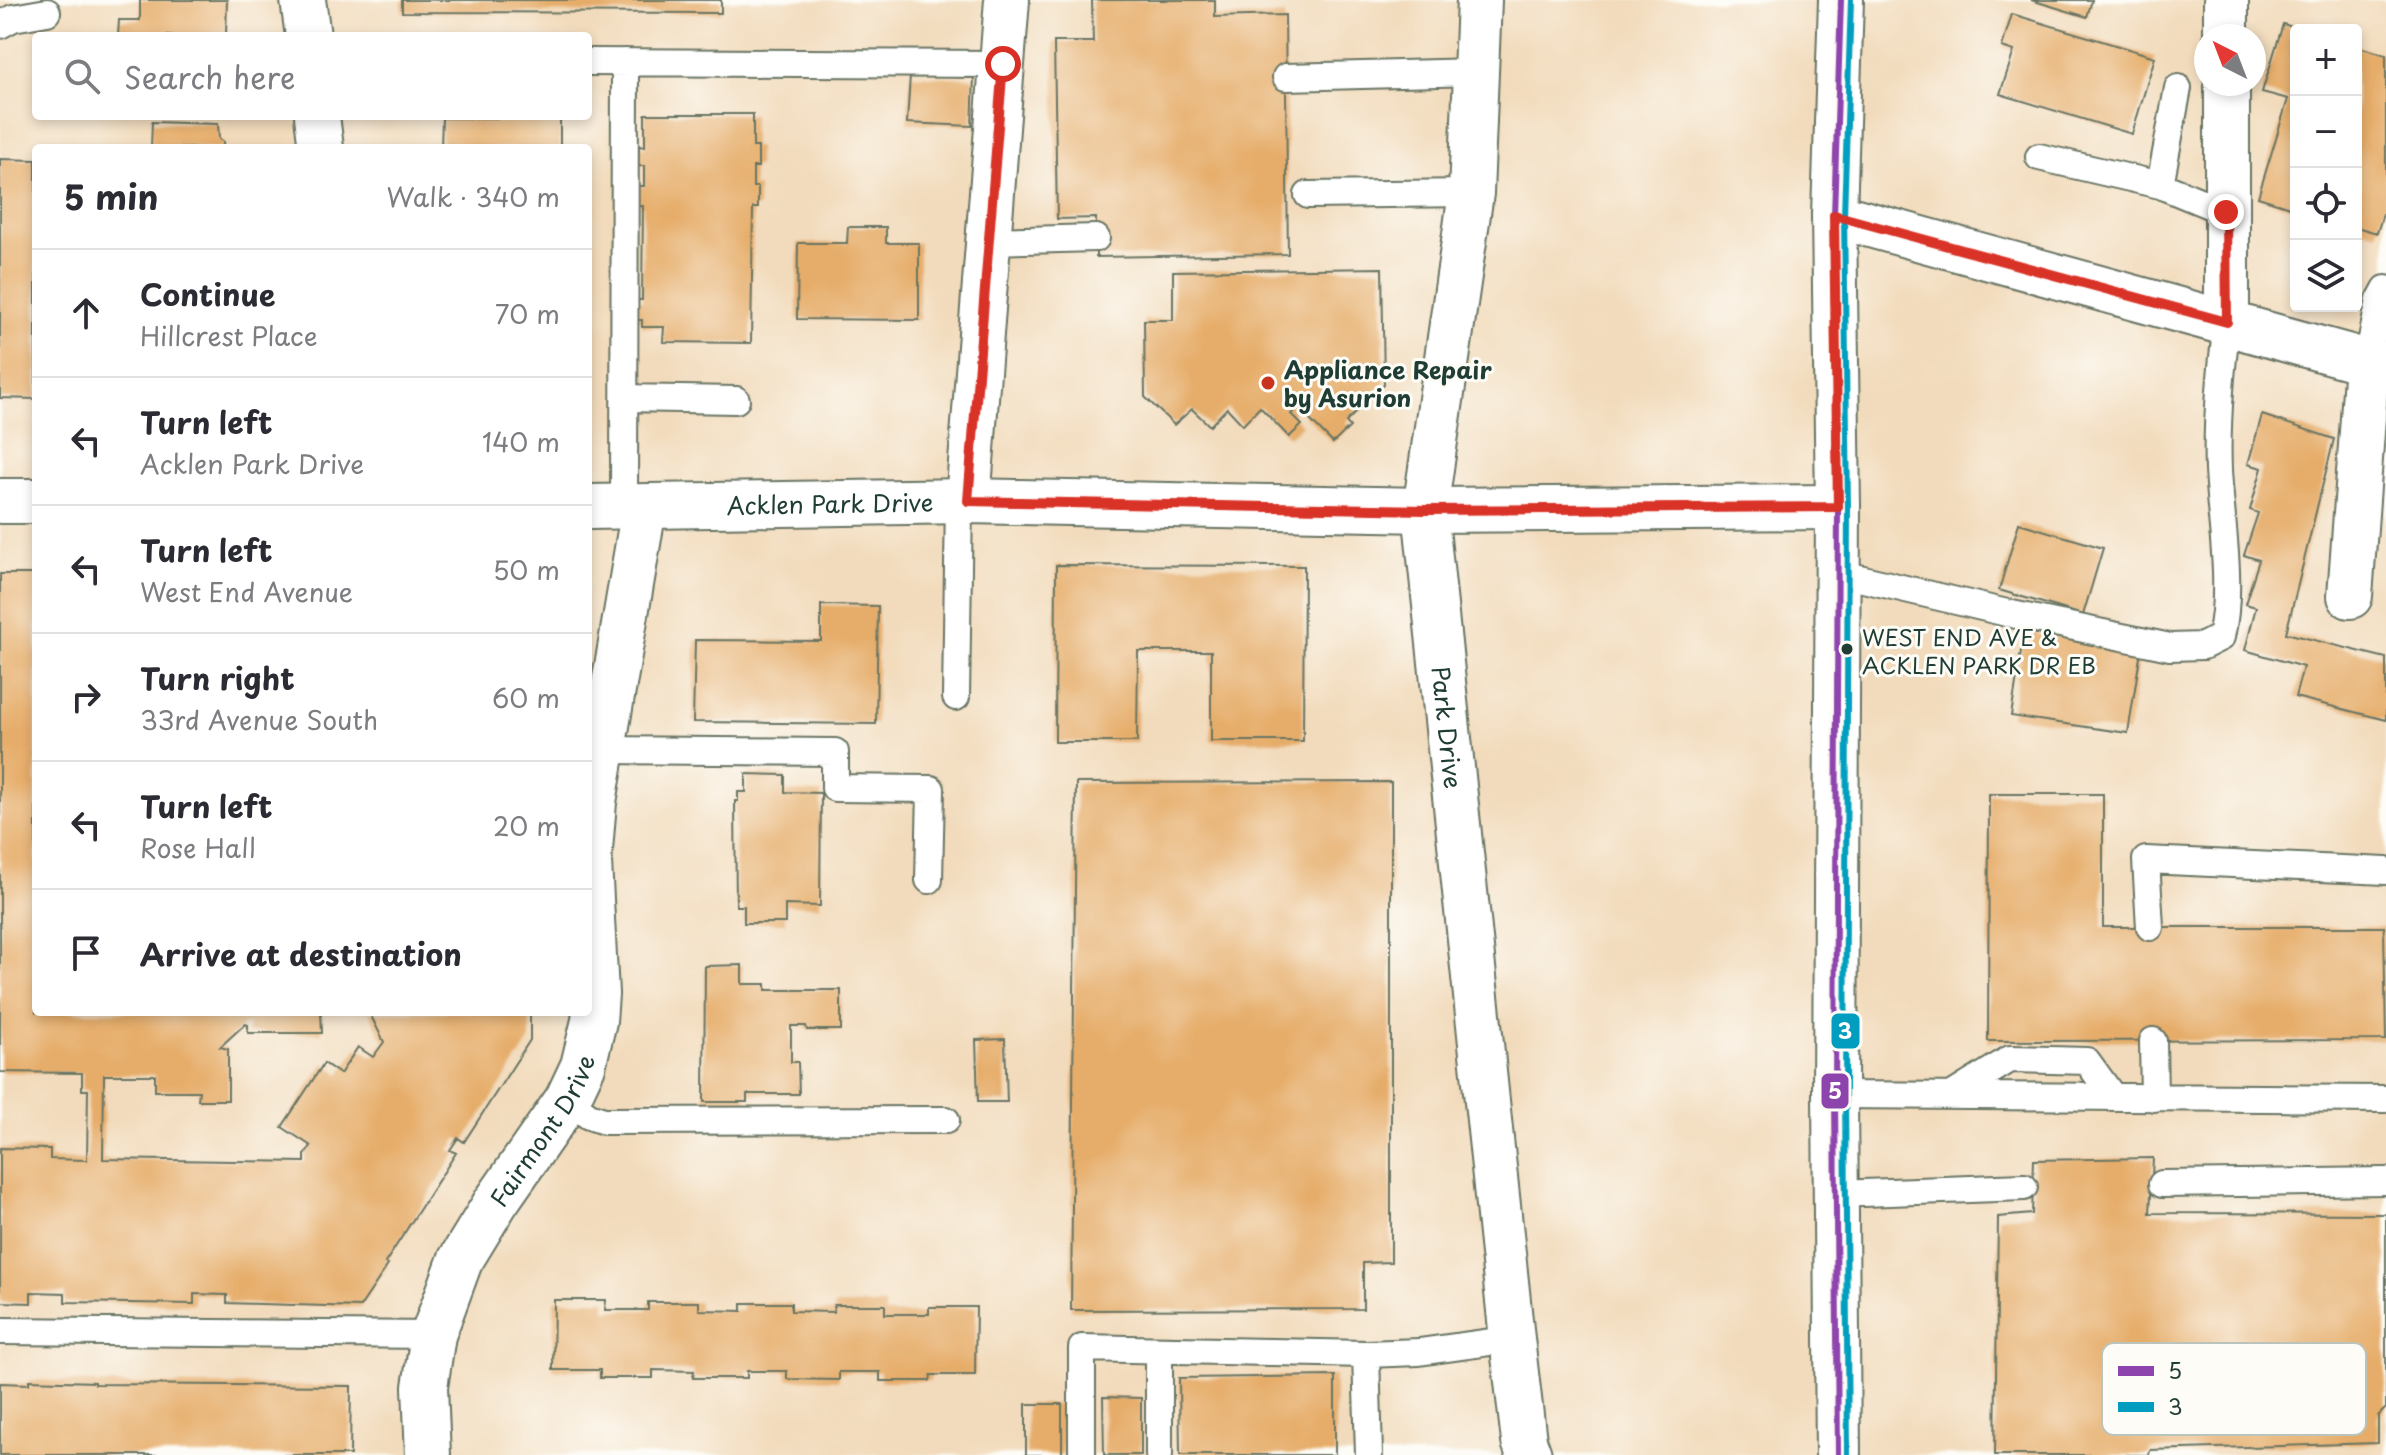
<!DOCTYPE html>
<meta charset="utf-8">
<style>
:root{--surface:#fff;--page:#f2f2f3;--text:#2b2b33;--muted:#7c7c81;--line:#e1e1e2}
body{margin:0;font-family:"Playpen Sans",sans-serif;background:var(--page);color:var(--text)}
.controls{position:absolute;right:24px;top:24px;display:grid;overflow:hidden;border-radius:8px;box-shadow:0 4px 12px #0003}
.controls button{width:72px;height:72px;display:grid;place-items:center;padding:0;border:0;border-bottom:2px solid var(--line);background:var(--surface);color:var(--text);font:40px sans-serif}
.compass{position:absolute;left:2194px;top:24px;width:72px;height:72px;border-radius:50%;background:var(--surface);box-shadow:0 4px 12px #0003;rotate:318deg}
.stop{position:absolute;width:24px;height:24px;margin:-18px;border:6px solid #d93025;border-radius:50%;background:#fff}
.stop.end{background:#d93025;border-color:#fff;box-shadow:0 2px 8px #0008}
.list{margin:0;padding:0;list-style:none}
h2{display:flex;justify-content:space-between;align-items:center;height:104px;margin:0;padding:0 32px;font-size:34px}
h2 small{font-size:26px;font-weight:400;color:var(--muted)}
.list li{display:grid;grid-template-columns:52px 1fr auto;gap:24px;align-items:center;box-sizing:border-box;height:128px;padding:0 32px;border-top:2px solid var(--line)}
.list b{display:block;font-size:30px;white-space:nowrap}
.list p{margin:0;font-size:26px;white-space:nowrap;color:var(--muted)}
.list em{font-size:26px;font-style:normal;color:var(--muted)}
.icon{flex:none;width:44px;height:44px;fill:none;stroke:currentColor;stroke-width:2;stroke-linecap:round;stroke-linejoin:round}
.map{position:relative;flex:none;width:2386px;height:1455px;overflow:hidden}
.search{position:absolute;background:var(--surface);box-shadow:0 4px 12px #0003;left:32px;top:32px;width:560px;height:88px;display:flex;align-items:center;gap:20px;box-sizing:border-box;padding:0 28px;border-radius:8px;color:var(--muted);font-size:30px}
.panel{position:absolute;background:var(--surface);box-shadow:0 4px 12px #0003;left:32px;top:144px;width:560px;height:872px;border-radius:8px}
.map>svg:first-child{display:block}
</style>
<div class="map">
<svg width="2386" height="1455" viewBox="0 0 2386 1455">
<rect width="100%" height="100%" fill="#fdfcf7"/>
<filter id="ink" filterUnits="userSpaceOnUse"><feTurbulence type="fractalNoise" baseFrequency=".0125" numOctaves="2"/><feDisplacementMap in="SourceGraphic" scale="16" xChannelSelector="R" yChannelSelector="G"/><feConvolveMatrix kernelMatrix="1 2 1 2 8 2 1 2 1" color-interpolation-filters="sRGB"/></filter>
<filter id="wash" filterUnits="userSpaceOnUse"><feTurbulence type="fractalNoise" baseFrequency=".006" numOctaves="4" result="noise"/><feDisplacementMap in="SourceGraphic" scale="32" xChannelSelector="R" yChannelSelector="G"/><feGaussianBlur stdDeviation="1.8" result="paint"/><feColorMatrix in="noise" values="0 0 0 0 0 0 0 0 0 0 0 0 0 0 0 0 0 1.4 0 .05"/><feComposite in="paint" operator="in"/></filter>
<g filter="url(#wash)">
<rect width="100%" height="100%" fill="#f2dbbc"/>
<g id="blocks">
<path fill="#e6ad6a" d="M140,0H227L226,36H118L119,20H140Z
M402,0H721V13L402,12Z
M1092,0H1215V17L1285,15L1288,254L1096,257V218L1057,219L1054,42H1093Z
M2031,0H2092L2087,17Z
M2012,14L2155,57L2132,134L2000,94L2014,51L2002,47Z
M2283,24L2296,28V209L2258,197L2288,99L2262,92Z
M2356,46L2386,55V204L2377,233L2356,227Z
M910,75L974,78L972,126L907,123Z
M645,114H753V147H758V167H753V187H758V208H753L751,343L663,342L664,327H642V320H637V300H642L643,206H638V186H644V166H638L639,146L645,147Z
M442,118H560V148H441Z
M152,122L218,124L219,139L223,142V148H151Z
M0,159L36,160V399L0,398Z
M848,227H886V243H919V320L797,319L798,243H847Z
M1382,268L1384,384L1346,422L1350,427L1333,443L1298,408L1291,414L1302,425L1289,437L1260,407L1243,425L1227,408L1210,426L1192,409L1174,425L1145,397L1144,320H1173V271Z
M2262,415L2334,439L2286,633L2386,658V720L2295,697L2303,667L2245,650L2256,607L2245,604L2259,560L2244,555L2258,513L2250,510L2262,468L2248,464Z
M2019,523L2103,548L2083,615L1999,590Z
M1056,565L1304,566L1303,741H1211V651H1138L1137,742H1055Z
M0,574H36V1012H321L322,1033H248V1025L245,1024L220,1047L228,1049V1100H198L199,1091H155V1075H104L103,1159L305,1162V1155L311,1146L282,1127L324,1063L340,1074L358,1047L373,1057L384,1042L369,1012H530V1040L464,1142L458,1138L450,1150L456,1153L385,1263L388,1265L360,1307L227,1303V1295L194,1294V1304L65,1302V1293L31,1292V1303L0,1302V1148L50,1149V1159L87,1160L88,1090H82V1073L0,1072Z
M821,605L878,606L876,724L693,722L695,640L821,641Z
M2024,632L2141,650L2128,733L2011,716Z
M746,774L785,775V792L821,793L820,906L785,905V923H744V906H736L735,801H738V792H746Z
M1391,782V1262L1363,1263V1309L1071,1310L1076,783Z
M1989,794H2103V927H2384L2386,1040L1988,1041Z
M742,965V984H766V990H841V1030H807L806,1026H791V1062H798L799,1094H747V1102H704L705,966Z
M1005,1039L1007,1102H978L976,1040Z
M2153,1158L2150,1213L2386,1214V1408L2378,1416V1443L2150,1450L2149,1455H1995L1998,1217L2032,1214L2034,1160Z
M554,1300H606L605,1310H648V1302H699V1310L742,1311V1303H791V1311L834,1312V1305H885V1314H929V1307H976L975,1375H931L930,1381H880V1372H839V1380L787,1379V1371H747V1378H693L694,1371L653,1370V1378H600V1370H553Z
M1335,1376V1455H1180L1179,1378Z
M29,1380L95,1382V1384L351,1386L350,1455H0V1383L29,1384Z
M1103,1397L1141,1398V1455H1104Z
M1026,1404H1062V1455H1026Z"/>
</g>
</g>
<g filter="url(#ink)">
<use href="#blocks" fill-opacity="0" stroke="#697464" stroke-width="2"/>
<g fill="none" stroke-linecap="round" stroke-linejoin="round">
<defs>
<path id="service" d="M0,25L13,18L47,12
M588,62L1003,64
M1286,77L1477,72
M2039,157L2160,185L2226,212
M2160,185L2178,88
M1308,195L1471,193
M989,241L1096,238
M2367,363L2380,300L2386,289
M625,398L736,400
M624,508L625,62
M1838,573L2007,613L2170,647L2203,646L2221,637C2233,584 2221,525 2218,470C2216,421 2221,370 2227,322
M956,697L959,502
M602,750L835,752V788L931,789L929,880
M2150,927L2146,860L2386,871
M2153,1041L2154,1098
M1835,1095L2386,1099
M1951,1096L2010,1059L2087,1061L2113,1097
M567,1100L589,1116L604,1121L946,1120
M2162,1184L2386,1181
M1836,1194L2024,1187
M0,1331L433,1335
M1159,1350V1455
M1366,1354L1369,1455
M1082,1455V1348L1366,1354L1419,1352L1512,1339"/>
<g id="minor">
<path d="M303,0L308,36"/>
<path id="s1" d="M1479,0L1471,193L1425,510L1512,1339L1524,1441L1529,1455"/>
<path d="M2226,0V36"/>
<path d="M2227,84V322"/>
<path d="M317,116L321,148"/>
<path d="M1834,215L2386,367"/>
<path d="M0,501H36"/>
<path d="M968,501L1007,0"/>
<path id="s2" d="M588,507L968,501L1425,510L1838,507"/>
<path d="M2350,596L2367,363"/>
<path id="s3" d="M428,1455L425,1387L433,1335L460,1261L496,1202L567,1100L583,1066L594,1021L596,994L589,862L594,802L644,508"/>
</g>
<path id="primary" d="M1838,1455L1835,1095L1838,507L1834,215L1841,0"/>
</defs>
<use href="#service" stroke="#697464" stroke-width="30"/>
<use href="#minor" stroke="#697464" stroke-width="48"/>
<use href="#primary" stroke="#697464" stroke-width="48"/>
<use href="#service" stroke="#fff" stroke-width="26"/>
<use href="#minor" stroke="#fff" stroke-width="44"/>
<use href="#primary" stroke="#fff" stroke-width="44"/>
<defs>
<path id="bus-1" d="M1838,1455L1835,1095L1838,507L1834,215L1841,0"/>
<path id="bus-2" d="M1848,1455L1845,1095L1848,507L1844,215L1851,0"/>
</defs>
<use href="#bus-1" stroke="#fdfcf7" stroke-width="12"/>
<use href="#bus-2" stroke="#fdfcf7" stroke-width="12"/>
<use href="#bus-1" stroke="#8e44ad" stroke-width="6"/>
<use href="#bus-2" stroke="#039ebf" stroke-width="6"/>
</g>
</g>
<g fill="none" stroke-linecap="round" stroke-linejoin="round" filter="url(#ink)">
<path stroke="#d93025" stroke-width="10" d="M1003,64L968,501L1425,510L1838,507L1834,215L2227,322L2226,212"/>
</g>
<circle fill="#c8321e" stroke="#fdfcf7" stroke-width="3" cx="1268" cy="383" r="8"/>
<circle fill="#1f3d34" stroke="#fdfcf7" stroke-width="3" cx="1847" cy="649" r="7"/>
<g text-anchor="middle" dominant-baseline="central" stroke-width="6" stroke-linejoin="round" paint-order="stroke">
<g font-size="22" fill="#1f3d34" stroke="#fdfcf7" text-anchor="start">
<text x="1862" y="636">WEST END AVE &amp;<tspan x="1862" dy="28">ACKLEN PARK DR EB</tspan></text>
</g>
<g font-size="24" font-weight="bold" fill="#1f3d34" stroke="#fdfcf7" text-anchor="start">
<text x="1284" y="369">Appliance Repair<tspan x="1284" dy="28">by Asurion</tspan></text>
</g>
<g font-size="24" fill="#1f3d34" stroke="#fdfcf7">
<text stroke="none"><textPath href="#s2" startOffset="242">Acklen Park Drive</textPath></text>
<text stroke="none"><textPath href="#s1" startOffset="732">Park Drive</textPath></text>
<text stroke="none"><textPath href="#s3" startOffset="354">Fairmont Drive</textPath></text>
</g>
</g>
<rect x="2102" y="1343" width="264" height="92" rx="12" fill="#fdfcf7" stroke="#bac3bc" stroke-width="2"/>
<rect x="2118" y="1366" width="36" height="10" fill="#8e44ad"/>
<rect x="2118" y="1402" width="36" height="10" fill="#039ebf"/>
<g font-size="22" fill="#1f3d34">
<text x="2168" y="1379">5</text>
<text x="2168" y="1415">3</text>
</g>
<g stroke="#fdfcf7" stroke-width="3">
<rect x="1830" y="1012" width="31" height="38" rx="8" fill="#039ebf"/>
<rect x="1820" y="1072" width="30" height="38" rx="8" fill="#8e44ad"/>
</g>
<g font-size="22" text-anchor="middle" font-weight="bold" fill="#fff">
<text x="1845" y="1039">3</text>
<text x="1835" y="1099">5</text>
</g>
</svg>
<div class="controls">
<button>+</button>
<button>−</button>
<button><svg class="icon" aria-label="locate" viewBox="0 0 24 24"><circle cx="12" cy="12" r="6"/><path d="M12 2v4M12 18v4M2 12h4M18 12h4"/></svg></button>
<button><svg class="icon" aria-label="layers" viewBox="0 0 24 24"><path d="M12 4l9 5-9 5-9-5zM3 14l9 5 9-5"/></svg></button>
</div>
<svg class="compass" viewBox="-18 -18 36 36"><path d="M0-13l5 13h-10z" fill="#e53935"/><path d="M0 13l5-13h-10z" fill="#7c7c81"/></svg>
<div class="stop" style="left:1003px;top:64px"></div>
<div class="stop end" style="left:2226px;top:212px"></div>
<div class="search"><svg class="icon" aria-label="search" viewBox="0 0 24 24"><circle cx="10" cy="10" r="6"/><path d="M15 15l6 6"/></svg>Search here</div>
<section class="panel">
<h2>5 min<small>Walk · 340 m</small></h2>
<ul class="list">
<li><svg class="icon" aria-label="ahead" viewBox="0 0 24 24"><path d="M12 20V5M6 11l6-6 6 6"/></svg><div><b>Continue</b><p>Hillcrest Place</p></div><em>70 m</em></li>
<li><svg class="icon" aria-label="left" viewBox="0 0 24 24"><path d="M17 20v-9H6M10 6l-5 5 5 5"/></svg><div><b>Turn left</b><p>Acklen Park Drive</p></div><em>140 m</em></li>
<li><svg class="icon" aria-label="left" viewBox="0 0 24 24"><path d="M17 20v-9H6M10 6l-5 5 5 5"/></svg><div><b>Turn left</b><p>West End Avenue</p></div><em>50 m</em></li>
<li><svg class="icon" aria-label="right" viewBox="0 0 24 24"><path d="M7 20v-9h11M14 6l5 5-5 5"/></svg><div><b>Turn right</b><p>33rd Avenue South</p></div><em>60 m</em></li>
<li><svg class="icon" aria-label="left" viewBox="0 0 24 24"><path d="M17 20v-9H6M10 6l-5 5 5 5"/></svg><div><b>Turn left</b><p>Rose Hall</p></div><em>20 m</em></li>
<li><svg class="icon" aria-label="arrive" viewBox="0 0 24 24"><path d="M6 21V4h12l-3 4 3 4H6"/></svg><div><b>Arrive at destination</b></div></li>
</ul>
</section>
</div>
